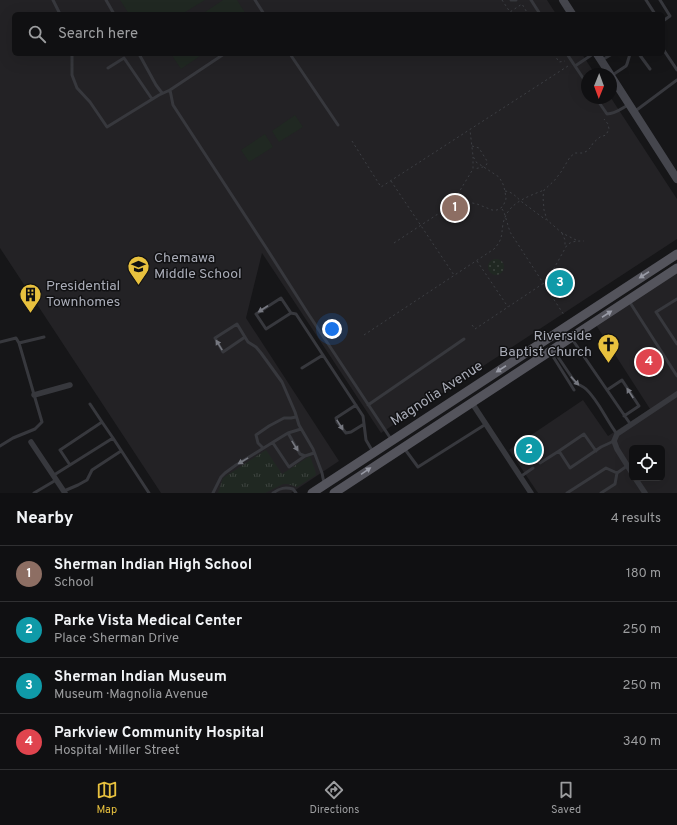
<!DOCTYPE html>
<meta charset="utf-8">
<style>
:root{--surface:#101012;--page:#1e1e20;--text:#f1f3f6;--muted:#9c9d9f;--line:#303032;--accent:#e8c13e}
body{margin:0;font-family:Overpass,sans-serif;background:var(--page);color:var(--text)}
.controls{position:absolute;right:12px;bottom:12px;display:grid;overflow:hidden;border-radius:6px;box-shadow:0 4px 16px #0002}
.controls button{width:36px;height:36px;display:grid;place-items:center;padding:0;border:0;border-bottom:1px solid var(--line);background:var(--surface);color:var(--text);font:20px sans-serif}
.compass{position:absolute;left:581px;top:68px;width:36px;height:36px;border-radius:50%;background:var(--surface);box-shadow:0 4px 16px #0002;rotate:181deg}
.you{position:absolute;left:332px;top:329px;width:14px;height:14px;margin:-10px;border:3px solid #fff;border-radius:50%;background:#1a73e8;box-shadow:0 0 0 6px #1a73e833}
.badge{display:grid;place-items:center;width:26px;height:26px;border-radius:50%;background:var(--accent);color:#fff;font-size:13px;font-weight:700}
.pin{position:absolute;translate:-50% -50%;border:2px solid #fff;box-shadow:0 1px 4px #0006}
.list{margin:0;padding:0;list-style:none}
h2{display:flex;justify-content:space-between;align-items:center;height:52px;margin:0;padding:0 16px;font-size:17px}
h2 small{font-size:13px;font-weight:400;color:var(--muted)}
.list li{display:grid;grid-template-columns:26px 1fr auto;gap:12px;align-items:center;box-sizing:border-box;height:56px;padding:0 16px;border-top:1px solid var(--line)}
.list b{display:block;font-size:15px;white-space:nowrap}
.list p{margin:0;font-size:13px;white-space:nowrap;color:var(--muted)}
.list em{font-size:13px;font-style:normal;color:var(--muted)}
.icon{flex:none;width:22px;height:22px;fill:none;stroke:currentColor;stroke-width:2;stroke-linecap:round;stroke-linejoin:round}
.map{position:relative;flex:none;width:677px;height:493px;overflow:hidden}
.search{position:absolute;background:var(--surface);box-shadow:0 4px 16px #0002;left:12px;right:12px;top:12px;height:44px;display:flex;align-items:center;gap:10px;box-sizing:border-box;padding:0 14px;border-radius:6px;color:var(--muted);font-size:15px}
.sheet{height:276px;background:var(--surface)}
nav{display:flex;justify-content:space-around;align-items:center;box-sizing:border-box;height:56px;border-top:1px solid var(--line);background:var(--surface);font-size:11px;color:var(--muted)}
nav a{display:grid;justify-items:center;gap:2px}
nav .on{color:var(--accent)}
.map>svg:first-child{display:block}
</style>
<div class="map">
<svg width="677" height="493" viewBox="0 0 677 493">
<defs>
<pattern id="grass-tufts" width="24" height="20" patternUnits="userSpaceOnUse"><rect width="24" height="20" fill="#202822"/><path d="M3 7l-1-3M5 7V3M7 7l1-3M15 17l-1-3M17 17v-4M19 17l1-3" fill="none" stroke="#3e4440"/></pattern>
<pattern id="garden-dots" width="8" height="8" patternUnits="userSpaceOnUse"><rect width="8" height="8" fill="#202822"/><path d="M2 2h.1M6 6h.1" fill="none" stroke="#3e4440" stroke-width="1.8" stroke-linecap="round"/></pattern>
</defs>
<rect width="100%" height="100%" fill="#161618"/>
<path fill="#232225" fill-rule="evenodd" d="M0,0H547L556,14H14V54H582L595,74H587V98H611L677,199V239L381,433L262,253L246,318L339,461L291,493H161L0,248Z
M677,272V493H538L509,450L583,400L608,436L650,409L596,325ZM632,448H662V478H632Z"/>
<path fill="url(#grass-tufts)" d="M266,450L282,474L310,456L315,470L316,475L297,487L288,484H283L265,493H218L223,478Z"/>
<path fill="url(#garden-dots)" d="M488 267a8 8 0 1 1 16 0a8 8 0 1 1-16 0Z"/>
<path fill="#202822" d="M120,0H205L182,14H129Z
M223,0H237L246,14H202Z
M171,54H203L181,69Z
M295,115L303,127L279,142L272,131Z
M265,134L273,147L249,162L241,150Z"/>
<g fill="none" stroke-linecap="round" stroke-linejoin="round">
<path stroke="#3d3f44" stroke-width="1" stroke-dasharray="2 3" stroke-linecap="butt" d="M502,0L510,12L522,4L528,14
M554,54L559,62L565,61
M584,88L587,93
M352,141L381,187L568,66
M472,146L479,148L487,161V164L483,167L474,169
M391,181L454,275
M505,191C513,192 516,197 522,202C530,208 538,214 546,220
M450,207L473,169V157
M502,209L504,212L510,232L564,315
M562,233L565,240V247
M576,240L562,233L547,220L544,210L543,197L544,190L554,181L561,172L570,157L575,153H583L587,151L591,147L593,143L600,137L606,135L609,129L608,124L604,119
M394,243L447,208L459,203L468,202L477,204L492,210H497L501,208L504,204L506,199L505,191L503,184L499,177L476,162L473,156L470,130
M477,261L508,307
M472,325L475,329L547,281L567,245C572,241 577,241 584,241
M364,335L494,249C503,239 501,236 503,224C507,203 527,197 544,190"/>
<path stroke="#37383d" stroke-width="3" d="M53,0L60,14
M106,0L114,14
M255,0L264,14
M511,0H516
M531,0L540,14
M646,0L655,14
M660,0L670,16L663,21
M663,49L677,70
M72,54V75L77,88L90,102L107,127L159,95L170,90
M139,54L156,85L162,93
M224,54L170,90L173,105L265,246L309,315L391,439
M290,54L338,125
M567,54L587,84
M639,54L650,69
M602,60L612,54
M575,66L593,54
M108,68L124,58L152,99
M611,76L626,66L627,64L630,54
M596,98L607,114C615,114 621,109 628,105
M634,112L677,80
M677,299L656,312L677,344
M629,301L677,376
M291,313L266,329L256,314L281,298L291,313L296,314L363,416L366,440L373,452
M245,337L223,352L215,338L237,324L248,342L256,347L261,353L282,382L295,412L299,425L313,449L322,473L324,483
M572,339L631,425
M0,342L16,338L19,343
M554,351L575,382C578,385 583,386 586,389C599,401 606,420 617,434
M552,352L554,358L574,390
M302,368L323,355
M607,390L622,380L639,406L624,416
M90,404L102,422
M356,405L336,418L337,422L346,433L351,432L364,424
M368,405L464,339
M288,433L300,454L305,456
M273,443L289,467L305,456L314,453
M0,446L13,438L35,429L42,422L19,343L44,337
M263,448L258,443L256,435L269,426L284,418H291L296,417
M404,448L418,467L486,424
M559,451L584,434L596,451
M540,463L559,451L570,468L601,447L614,441
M70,465L60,450L102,422L113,438
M54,475L113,438L149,493
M520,477L533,468
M64,491L78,485L87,480L92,470L121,451
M34,493L56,480
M213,493L221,477L225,473L236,465L283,436L288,433L301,429
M273,493C280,488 285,487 293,489L296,493
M567,493L606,468L617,473
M601,493L615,484L617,473L627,466"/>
<path stroke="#37383d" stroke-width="5.5" d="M34,395L70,385
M472,403L531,493
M31,442L65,493
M632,473L617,449L614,441L617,434L677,394
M635,478L645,493"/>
<path stroke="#45464d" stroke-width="8" d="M563,0L572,14
M597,54L610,74
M611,76L677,179"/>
<path stroke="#54545c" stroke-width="9" d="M312,493L677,254
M334,493L677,268"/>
</g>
<defs><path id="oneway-solid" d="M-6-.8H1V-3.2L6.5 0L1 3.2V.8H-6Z"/></defs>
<g fill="#989aa5">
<use href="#oneway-solid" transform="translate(644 275) rotate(147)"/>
<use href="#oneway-solid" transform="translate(607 314) rotate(-33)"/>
<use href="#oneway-solid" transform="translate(501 369) rotate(147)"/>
<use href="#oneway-solid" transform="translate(366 471) rotate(-34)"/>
</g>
<g fill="#767880">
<use href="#oneway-solid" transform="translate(263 309) rotate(147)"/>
<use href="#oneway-solid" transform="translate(219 345) rotate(-122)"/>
<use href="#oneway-solid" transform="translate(575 381) rotate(47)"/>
<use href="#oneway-solid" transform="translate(630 393) rotate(-123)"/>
<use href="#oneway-solid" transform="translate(340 425) rotate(58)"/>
<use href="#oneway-solid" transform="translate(295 446) rotate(58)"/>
<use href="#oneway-solid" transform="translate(243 461) rotate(149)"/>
</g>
<defs>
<symbol id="school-pin" viewBox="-11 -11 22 30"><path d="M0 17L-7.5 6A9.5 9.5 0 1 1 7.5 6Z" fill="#e8c13e" stroke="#111113"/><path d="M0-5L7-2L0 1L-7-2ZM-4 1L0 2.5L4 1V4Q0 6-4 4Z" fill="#111"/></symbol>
<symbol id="building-pin" viewBox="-11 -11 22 30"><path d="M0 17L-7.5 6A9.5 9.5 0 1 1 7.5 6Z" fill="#e8c13e" stroke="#111113"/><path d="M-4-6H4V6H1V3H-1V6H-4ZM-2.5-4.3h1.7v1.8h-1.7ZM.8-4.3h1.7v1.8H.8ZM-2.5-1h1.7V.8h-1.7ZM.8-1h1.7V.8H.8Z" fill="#111"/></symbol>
<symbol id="church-pin" viewBox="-11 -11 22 30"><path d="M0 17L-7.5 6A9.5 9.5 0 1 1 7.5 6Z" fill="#e8c13e" stroke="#111113"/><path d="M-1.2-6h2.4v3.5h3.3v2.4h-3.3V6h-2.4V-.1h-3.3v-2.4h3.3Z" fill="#111"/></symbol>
</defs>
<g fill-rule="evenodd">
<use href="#school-pin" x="126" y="254" width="25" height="34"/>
<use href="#building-pin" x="18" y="282" width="25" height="34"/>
<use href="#church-pin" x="596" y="332" width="25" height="34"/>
</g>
<g text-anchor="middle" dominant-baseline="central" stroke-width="3" stroke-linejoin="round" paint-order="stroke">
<g font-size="14" fill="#a9acb7" stroke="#111113" text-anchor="start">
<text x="154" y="258">Chemawa<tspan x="154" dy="16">Middle School</tspan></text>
<text x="46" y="286">Presidential<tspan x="46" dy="16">Townhomes</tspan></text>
<text x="592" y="336" text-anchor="end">Riverside<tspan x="592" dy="16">Baptist Church</tspan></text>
</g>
<g font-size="14" fill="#a9acb7" stroke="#111113">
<text transform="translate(437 394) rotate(-33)">Magnolia Avenue</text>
</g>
</g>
</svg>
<div class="controls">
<button><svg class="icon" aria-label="locate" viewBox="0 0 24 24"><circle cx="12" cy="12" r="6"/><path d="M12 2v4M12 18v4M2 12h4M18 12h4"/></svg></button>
</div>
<svg class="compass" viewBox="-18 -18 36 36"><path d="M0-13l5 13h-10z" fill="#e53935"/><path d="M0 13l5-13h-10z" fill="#9c9d9f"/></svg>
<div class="you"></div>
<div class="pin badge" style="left:455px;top:208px;background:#8d6e63">1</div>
<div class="pin badge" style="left:529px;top:450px;background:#0f9aa8">2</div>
<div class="pin badge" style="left:560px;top:283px;background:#0f9aa8">3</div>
<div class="pin badge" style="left:649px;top:362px;background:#e0444e">4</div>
<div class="search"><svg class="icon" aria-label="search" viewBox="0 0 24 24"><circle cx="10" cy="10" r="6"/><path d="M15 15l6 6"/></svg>Search here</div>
</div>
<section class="sheet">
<h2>Nearby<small>4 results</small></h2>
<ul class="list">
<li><span class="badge" style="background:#8d6e63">1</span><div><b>Sherman Indian High School</b><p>School</p></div><em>180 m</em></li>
<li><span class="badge" style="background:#0f9aa8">2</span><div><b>Parke Vista Medical Center</b><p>Place · Sherman Drive</p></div><em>250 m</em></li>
<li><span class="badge" style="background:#0f9aa8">3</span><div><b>Sherman Indian Museum</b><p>Museum · Magnolia Avenue</p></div><em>250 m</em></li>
<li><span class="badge" style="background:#e0444e">4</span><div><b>Parkview Community Hospital</b><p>Hospital · Miller Street</p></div><em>340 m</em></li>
</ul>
</section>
<nav>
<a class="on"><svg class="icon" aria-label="map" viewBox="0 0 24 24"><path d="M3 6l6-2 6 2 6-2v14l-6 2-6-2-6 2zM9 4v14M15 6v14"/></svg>Map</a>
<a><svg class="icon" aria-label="directions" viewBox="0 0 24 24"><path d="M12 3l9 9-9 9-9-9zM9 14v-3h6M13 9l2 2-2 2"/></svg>Directions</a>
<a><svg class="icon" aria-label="saved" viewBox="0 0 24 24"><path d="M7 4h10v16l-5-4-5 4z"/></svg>Saved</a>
</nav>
